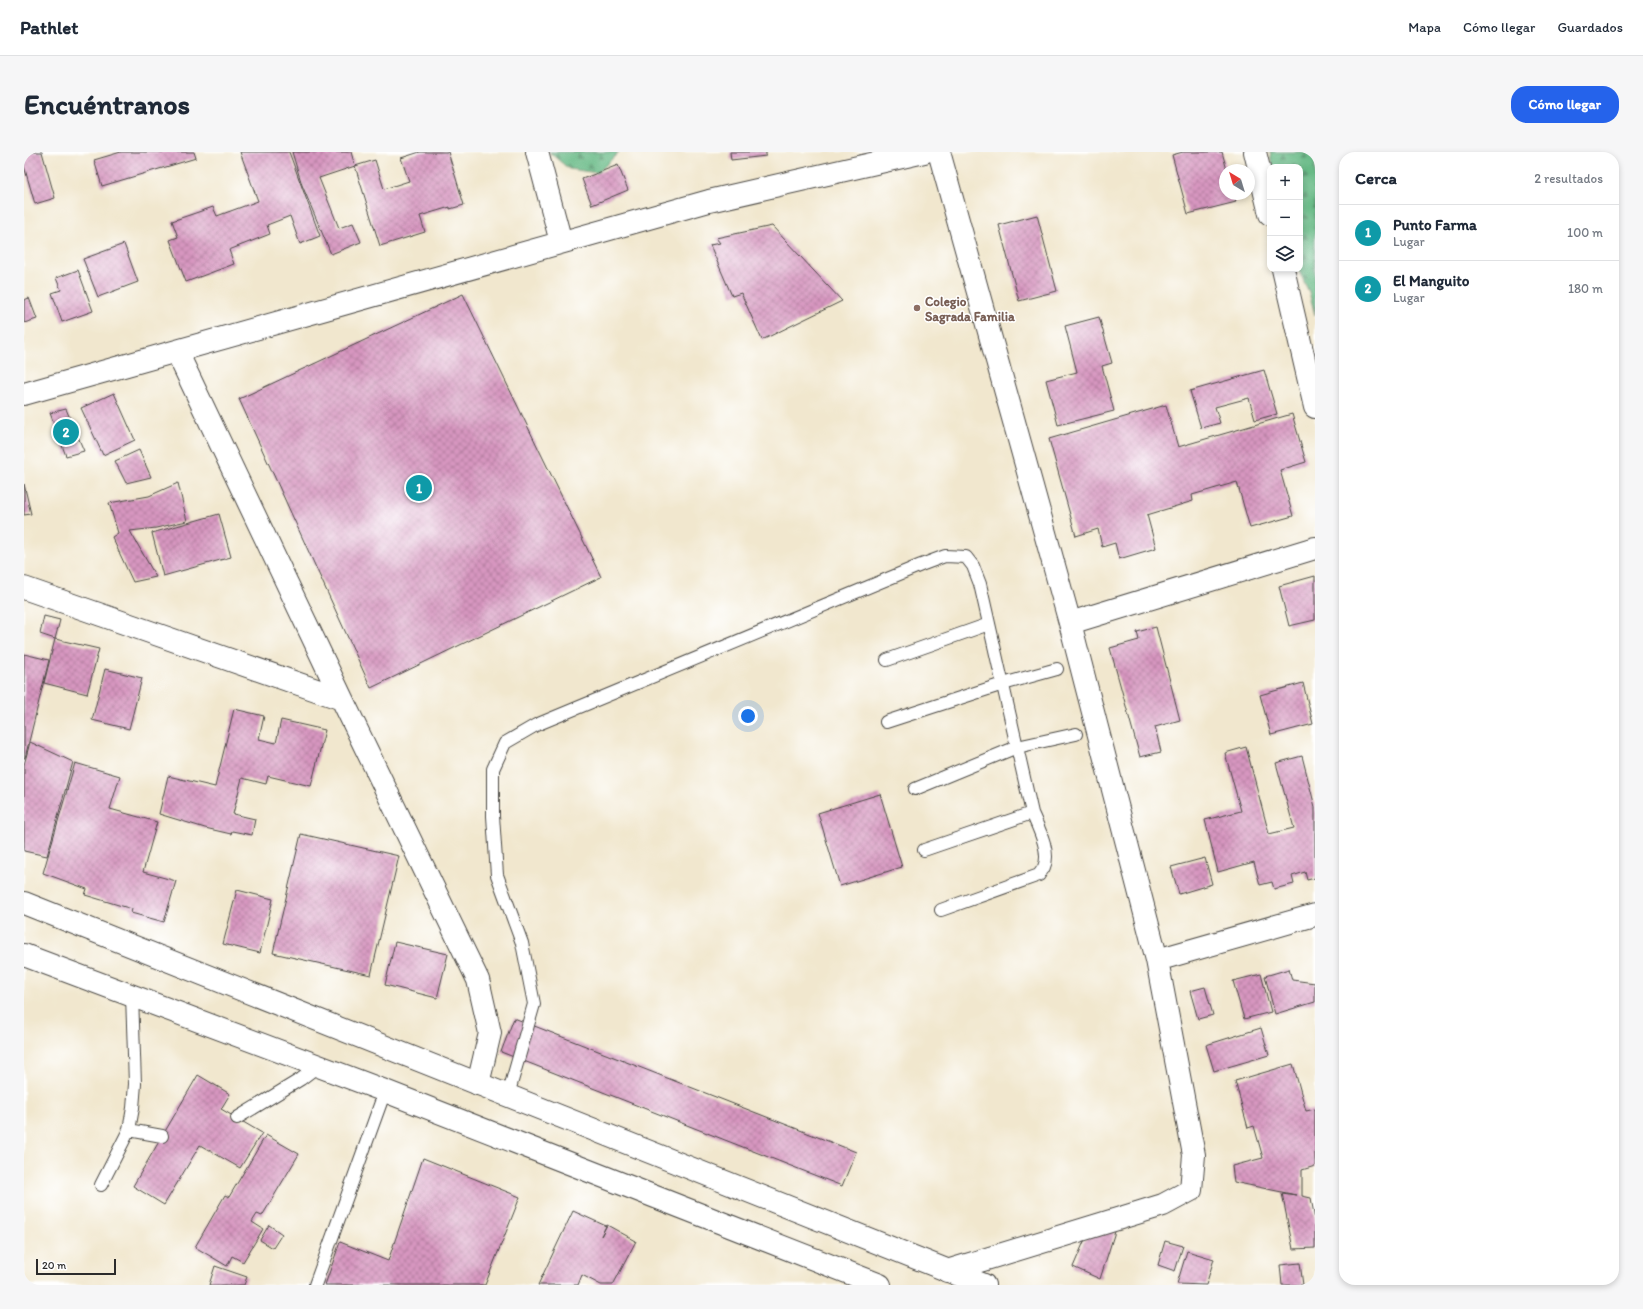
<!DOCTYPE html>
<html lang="es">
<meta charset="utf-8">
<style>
:root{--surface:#fff;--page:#f6f6f7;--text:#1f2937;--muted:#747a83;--line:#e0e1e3;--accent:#2563eb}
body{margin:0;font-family:Itim,sans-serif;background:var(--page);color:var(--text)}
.controls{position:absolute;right:12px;top:12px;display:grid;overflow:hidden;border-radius:8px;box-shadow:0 2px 6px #0003}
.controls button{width:36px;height:36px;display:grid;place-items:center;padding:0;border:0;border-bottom:1px solid var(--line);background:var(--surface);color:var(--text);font:20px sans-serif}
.compass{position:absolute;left:1195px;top:12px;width:36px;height:36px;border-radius:50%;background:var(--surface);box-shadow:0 2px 6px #0003;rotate:322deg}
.scale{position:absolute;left:12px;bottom:10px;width:80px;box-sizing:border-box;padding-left:4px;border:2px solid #2b2b2b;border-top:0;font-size:11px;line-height:14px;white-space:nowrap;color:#2b2b2b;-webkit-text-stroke:3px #fff;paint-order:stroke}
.you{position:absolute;left:724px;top:564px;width:14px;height:14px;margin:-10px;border:3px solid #fff;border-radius:50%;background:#1a73e8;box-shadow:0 0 0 6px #1a73e833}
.badge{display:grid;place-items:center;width:26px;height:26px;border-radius:50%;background:var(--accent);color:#fff;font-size:13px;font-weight:700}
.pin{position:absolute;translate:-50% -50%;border:2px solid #fff;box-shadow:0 1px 4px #0006}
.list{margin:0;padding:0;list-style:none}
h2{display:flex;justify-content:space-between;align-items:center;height:52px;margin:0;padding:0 16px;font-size:17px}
h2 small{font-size:13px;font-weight:400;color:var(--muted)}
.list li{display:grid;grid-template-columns:26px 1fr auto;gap:12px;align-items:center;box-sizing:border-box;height:56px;padding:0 16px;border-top:1px solid var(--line)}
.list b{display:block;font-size:15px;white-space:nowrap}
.list p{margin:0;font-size:13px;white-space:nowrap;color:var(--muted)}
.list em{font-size:13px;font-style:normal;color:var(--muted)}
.icon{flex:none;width:22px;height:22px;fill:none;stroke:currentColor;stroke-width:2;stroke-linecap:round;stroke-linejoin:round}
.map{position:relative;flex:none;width:1291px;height:1133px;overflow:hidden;border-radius:16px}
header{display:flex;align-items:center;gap:24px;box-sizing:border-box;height:56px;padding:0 20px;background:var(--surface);border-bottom:1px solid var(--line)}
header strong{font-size:19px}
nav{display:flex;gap:22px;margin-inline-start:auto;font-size:14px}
.intro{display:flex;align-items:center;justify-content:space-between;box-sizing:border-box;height:96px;padding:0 24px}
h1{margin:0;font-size:28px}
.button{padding:10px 18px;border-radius:16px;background:var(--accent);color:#fff;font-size:14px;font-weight:700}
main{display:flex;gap:24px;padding:0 24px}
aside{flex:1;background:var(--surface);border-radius:16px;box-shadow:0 2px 6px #0003}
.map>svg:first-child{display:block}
</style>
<header>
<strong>Pathlet</strong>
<nav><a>Mapa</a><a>Cómo llegar</a><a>Guardados</a></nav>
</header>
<div class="intro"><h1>Encuéntranos</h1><a class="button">Cómo llegar</a></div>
<main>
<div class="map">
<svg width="1291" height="1133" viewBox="0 0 1291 1133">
<defs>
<pattern id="forest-firs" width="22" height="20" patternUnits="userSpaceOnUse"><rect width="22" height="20" fill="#68ba86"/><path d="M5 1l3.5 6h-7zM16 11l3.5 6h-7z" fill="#56976e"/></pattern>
<pattern id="building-cross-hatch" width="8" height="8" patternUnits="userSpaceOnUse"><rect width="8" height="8" fill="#d796c0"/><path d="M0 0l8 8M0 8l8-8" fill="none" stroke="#af7b9c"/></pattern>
</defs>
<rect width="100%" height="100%" fill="#fff"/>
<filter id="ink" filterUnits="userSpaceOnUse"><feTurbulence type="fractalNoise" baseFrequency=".025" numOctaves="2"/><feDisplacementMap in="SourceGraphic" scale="8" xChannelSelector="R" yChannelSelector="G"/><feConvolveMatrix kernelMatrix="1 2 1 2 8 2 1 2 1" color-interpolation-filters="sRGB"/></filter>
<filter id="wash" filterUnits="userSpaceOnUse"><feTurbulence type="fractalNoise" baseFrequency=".012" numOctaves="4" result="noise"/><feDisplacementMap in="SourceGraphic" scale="16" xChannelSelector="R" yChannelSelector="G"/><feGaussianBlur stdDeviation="0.9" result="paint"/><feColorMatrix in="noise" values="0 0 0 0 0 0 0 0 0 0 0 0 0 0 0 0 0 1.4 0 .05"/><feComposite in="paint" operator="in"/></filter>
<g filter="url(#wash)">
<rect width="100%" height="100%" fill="#f1e7ce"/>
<path fill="url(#forest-firs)" stroke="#4a7258" d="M525,0H595L574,21L545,17Z
M1246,0H1291V163L1285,140L1274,117H1276V15H1248Z"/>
<g id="blocks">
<path fill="url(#building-cross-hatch)" d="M0,0H18L31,46L11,52L0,14Z
M97,0H170L172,6L78,34L70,8Z
M216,0H265L296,84L276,92L266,64L243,73L246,82L205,98L210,112L162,130L146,88L154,85L148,69L189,55L193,64L234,49Z
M268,0H327L331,14L351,8L360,37L385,29L377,6L396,0H424L440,53L426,57V55L396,64L401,80L356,94L331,14L295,26L315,76L329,71L337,90L307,102L278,33Z
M706,0H742V4L707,8Z
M1159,0H1198L1203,18H1201V42H1210L1212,50L1164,62L1148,3Z
M594,13L604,38L568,53L558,27Z
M1013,63L1033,139L995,149L975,73Z
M748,74L818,149L738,188L717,141L708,144L686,93L696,91L692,86Z
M100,92L114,130L74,145L59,107Z
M54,118L69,159L38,170L28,141L37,138L32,126Z
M439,142L577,425L347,536L215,247Z
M5,146L13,167L0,171V148Z
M1075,165L1088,211L1078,214L1090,259L1034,273L1022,228L1053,220L1041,174Z
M1240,218L1253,262L1231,268L1225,246L1191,255L1196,271L1177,276L1166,239Z
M90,241L111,288L79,303L57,256Z
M1142,253L1154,295L1268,262L1282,310L1256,318L1269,364L1226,376L1213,330L1168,343L1169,349L1123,363L1132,396L1095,407L1091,391L1078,395L1074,377L1052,384L1025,287Z
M42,257L60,299L42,304L26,261Z
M115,298L127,325L102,331L91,309Z
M154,331L163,369L132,376L106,379L132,425L109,430L88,385L94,381L85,351L125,344Z
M0,332L7,362L0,363Z
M195,362L207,405L139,424L128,381Z
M1291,424V468L1265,474L1255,434Z
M20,464L36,468L31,487L16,482Z
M1132,475L1156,568L1131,575L1137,600L1116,605L1086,496L1115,488L1113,480Z
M31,487L75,497L63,542L20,531Z
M0,502L25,508L1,606H0Z
M81,517L118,526L105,577L68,568Z
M1279,531L1289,572L1247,583L1236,543Z
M210,557L240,564L235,587L252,591L257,568L301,578L287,634L244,624L242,632L218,626L209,662L231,667L228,683L208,679L207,682L181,676L135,662L144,624L191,635Z
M6,590L49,610L23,704L0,699V613Z
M1222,595L1245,682L1270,676L1252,611L1278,604L1291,655V726L1283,728L1281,720L1268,724L1270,732L1250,737L1248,730L1236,733L1230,710L1194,720L1181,668L1217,659L1201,601Z
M51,611L96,624L86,657L133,670L119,720L152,729L140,770L107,761L108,757L61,743L63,737L19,721Z
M856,642L878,715L816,734L794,661Z
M277,682L375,704L347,823L249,801Z
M1181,706L1188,732L1155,742L1147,715Z
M213,738L249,747L236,801L199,792Z
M371,790L424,802L413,846L361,833Z
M1265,817L1268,828L1291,831V850L1251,862L1241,824Z
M1237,822L1247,860L1220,867L1209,829Z
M1181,835L1189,863L1174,867L1166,839Z
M490,866L832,1000L818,1034L477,900Z
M1237,876L1245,903L1190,919L1182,893Z
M1269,912L1282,959L1291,957V1014L1278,1018V1044L1287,1046L1291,1068V1096L1269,1097L1258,1041L1272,1043L1210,1030L1208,1014L1239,1006L1230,974L1224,976L1211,929Z
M174,923L206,942L197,957L238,981L216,1016L176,993L140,1053L109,1034Z
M242,983L275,1002L238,1064L233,1062L228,1070L239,1077L219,1110L208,1104L203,1114L171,1095L201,1043L205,1045Z
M399,1006L496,1045L461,1133H301L316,1090L364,1109Z
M549,1059L582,1074L577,1084L583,1073L612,1089L589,1133H577L558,1123L554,1133H514Z
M1095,1067L1076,1127L1049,1115L1065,1078Z
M245,1073L258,1082L249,1096L236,1088Z
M1141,1089L1159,1094L1151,1119L1134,1113Z
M1163,1099L1190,1107L1182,1133L1153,1132Z
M1276,1111L1279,1133H1258L1256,1113Z
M191,1114L223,1125L220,1133H185Z"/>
</g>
</g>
<g filter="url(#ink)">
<use href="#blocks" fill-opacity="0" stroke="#494743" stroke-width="1"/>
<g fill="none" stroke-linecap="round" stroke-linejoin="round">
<defs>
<path id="service" d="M863,508L965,472
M862,570L979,532L1033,517
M891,637L993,595L1052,582
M900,698L1008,661
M484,943L510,852L498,791L473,723L469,664V617L481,591L512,573L897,413L921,404L942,405L949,414L956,432L1008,661C1014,675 1027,700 1020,715C1019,718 1016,720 1015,723L917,758
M213,966L277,927L294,914
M105,978L138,984
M77,1033L105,978L109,956L111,932L108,843
M291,1133L361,939"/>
<path id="minor" d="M513,0L537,90
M915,0L1046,471L1133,808L1170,1003L1167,1038L1139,1053L923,1119
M1231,0L1246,62
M1259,117L1291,255
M153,200L318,547L454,828L466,881L454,932
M0,242L685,49L900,0
M0,436L318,547
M1046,471L1291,396
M1133,808L1291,763"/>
<path id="trunk" d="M0,751L960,1133
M0,803L361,939L856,1133"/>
</defs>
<use href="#service" stroke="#494743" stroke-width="14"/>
<use href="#minor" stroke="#494743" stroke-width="24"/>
<use href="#trunk" stroke="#494743" stroke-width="24"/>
<use href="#service" stroke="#fff" stroke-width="12"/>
<use href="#minor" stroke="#fff" stroke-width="22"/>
<use href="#trunk" stroke="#fff" stroke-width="22"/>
</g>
</g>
<circle fill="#8d6e63" stroke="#fff" stroke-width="1.5" cx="893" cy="156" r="4"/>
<g text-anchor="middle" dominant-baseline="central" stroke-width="3" stroke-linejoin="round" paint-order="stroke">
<g font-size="13" font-weight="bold" fill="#785e54" stroke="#fff" text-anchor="start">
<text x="901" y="149">Colegio<tspan x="901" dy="15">Sagrada Familia</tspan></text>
</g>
</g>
</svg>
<div class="controls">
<button>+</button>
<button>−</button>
<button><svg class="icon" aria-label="layers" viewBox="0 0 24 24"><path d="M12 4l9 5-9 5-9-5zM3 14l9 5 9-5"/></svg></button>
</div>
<svg class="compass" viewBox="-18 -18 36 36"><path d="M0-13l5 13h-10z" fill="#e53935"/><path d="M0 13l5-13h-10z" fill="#747a83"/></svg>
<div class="scale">20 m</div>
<div class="you"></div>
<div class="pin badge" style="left:395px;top:336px;background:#0f9aa8">1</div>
<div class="pin badge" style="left:42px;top:280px;background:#0f9aa8">2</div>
</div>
<aside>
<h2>Cerca<small>2 resultados</small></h2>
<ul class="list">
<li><span class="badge" style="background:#0f9aa8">1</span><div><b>Punto Farma</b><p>Lugar</p></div><em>100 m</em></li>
<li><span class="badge" style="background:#0f9aa8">2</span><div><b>El Manguito</b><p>Lugar</p></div><em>180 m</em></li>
</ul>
</aside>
</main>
